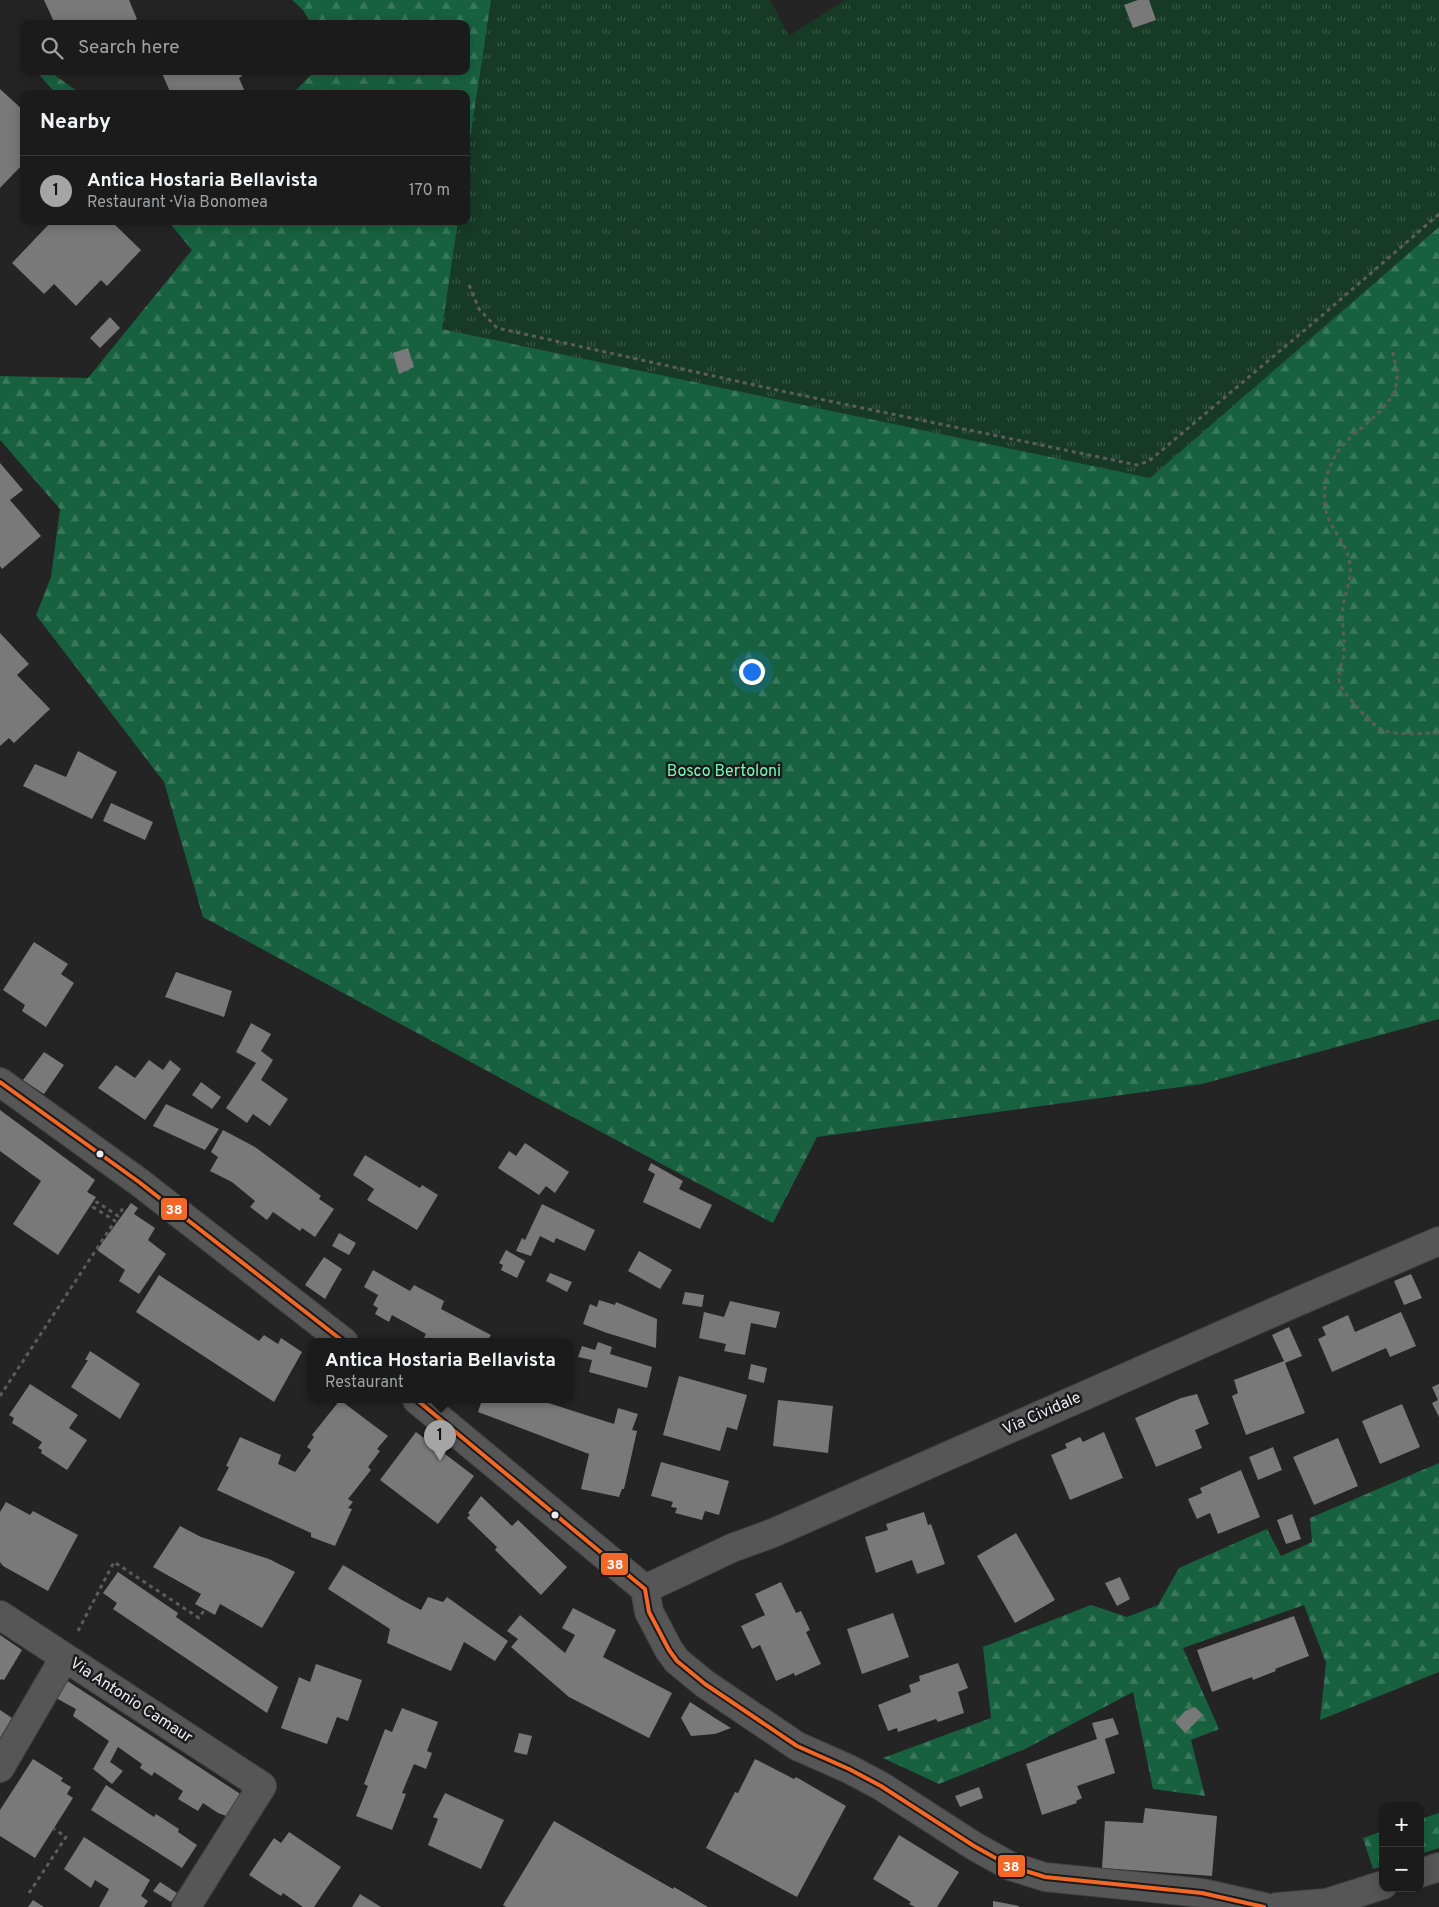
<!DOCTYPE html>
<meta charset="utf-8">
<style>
:root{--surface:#1b1b1b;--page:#282828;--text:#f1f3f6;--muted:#a0a1a3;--line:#39393a;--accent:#a5a5a6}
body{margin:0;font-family:Overpass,sans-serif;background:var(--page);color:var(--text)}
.controls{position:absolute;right:15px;bottom:15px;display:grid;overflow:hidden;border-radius:10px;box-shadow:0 2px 12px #0003}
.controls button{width:45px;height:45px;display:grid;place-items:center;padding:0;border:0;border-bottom:1px solid var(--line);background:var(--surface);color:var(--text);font:25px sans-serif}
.you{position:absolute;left:751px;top:671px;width:18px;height:18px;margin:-12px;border:4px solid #fff;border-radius:50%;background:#1a73e8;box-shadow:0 0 0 8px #1a73e833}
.badge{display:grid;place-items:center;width:32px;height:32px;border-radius:50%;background:var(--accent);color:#111;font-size:16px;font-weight:700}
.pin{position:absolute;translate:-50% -41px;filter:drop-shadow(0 1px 2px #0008)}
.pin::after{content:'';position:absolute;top:26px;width:18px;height:15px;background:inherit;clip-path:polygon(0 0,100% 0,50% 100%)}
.popup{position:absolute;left:308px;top:1338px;width:265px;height:65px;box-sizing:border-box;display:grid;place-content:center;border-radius:10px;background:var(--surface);filter:drop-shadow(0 1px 4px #0005);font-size:16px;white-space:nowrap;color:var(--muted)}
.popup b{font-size:19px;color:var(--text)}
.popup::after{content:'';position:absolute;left:50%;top:100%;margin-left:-10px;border:10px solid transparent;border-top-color:var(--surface)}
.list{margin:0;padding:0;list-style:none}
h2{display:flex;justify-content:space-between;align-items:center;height:65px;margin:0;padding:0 20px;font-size:21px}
h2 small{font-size:16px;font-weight:400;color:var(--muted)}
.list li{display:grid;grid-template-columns:32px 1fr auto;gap:15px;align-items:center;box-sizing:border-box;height:70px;padding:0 20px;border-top:1px solid var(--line)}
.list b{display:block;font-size:19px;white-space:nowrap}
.list p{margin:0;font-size:16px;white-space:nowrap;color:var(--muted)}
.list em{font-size:16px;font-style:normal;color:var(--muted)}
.icon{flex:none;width:28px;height:28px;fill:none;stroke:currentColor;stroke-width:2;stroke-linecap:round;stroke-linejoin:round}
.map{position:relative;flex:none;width:1439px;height:1907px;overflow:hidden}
.search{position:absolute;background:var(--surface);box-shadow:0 2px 12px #0003;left:20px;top:20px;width:450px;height:55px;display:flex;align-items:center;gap:12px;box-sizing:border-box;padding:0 18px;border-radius:10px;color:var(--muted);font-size:19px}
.panel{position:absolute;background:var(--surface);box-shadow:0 2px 12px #0003;left:20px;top:90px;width:450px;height:135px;border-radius:10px}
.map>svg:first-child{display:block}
</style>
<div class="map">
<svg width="1439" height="1907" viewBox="0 0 1439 1907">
<defs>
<pattern id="grass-tufts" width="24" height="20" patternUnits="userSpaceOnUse" patternTransform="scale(1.25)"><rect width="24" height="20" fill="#173a27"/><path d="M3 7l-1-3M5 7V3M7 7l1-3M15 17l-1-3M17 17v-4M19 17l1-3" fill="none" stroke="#395746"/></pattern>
<pattern id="forest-firs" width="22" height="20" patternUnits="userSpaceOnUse" patternTransform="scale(1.25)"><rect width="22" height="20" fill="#186140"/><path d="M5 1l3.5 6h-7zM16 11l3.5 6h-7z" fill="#3a785c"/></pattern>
</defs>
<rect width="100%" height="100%" fill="#242424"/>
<path fill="url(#grass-tufts)" d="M491,0H770L789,36L845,0H1439V227L1150,478L442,329L458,221H466V166Z"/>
<path fill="url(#forest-firs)" d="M292,0H491L466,166V94H292L315,71H466V24H311L303,10Z
M36,71H49L81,94H56Z
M168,221H458L442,329L1150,478L1439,227V1019L1202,1084L817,1137L773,1223L537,1098L203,917L164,782L36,615L51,577L60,509L0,440V376L88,378L192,250Z
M1439,1463V1672L1320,1720L1326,1663L1304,1605L1183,1648L1219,1729L1191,1740L1205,1796L1153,1789L1133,1692L1025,1749L939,1784L883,1758L991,1718L983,1647L1091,1605L1127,1617L1158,1605L1179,1568L1267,1529L1281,1556L1312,1542L1310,1518Z
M1439,1813V1848L1420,1854V1819Z
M1383,1831V1866L1373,1869L1363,1838Z"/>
<path fill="#79797a" d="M44,0H129L137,19L127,24H55Z
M1138,0H1149L1156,20L1133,28L1124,5Z
M161,71H240L242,76L239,78L246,94H171Z
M0,89L24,111V163L0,188Z
M52,221H111L141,250L107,286L101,280L76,306L54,284L44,294L12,263Z
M110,317L120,328L100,348L90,338Z
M408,348L414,367L399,374L393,353Z
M0,463L23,490L10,500L41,536L2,569L0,566Z
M0,633L29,664L17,675L50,709L14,743L9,738L0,746Z
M78,751L117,772L92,819L23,786L35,764L66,777Z
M111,803L153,822L145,840L103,821Z
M34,942L68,964L61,974L74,983L46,1027L22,1011L25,1005L3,990Z
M176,972L232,991L224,1017L165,997Z
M251,1023L271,1034L261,1051L273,1060L261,1080L288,1099L270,1126L253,1114L247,1123L226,1108L256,1063L236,1052Z
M44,1052L64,1065L44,1094L23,1080Z
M149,1060L163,1070L170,1060L181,1069L145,1120L98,1088L116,1065L135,1078Z
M201,1082L221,1097L212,1109L192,1095Z
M166,1104L219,1129L205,1150L153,1126Z
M0,1110L95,1180L87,1192L96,1197L58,1255L13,1224L41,1181L0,1151Z
M223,1130L255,1147L321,1196L319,1199L334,1209L315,1237L302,1228L300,1231L273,1212L267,1220L250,1207L255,1201L232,1182L210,1171L218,1157L211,1152Z
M525,1143L569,1172L555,1193L546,1186L539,1195L498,1168L509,1151L516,1156Z
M365,1155L420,1188L422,1185L438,1195L417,1230L367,1200L374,1189L353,1175Z
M651,1163L683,1181L679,1189L712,1205L700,1229L643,1202L655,1174L648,1170Z
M131,1203L138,1208L134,1214L155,1228L148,1240L166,1254L139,1294L119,1281L125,1270L97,1250Z
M542,1204L595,1230L585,1251L556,1238L554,1243L540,1236L531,1256L516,1251L522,1238L525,1240Z
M339,1233L356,1243L349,1255L332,1246Z
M506,1250L525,1261L517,1278L501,1270L503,1265L499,1263Z
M639,1251L672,1270L660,1289L628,1271Z
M324,1257L342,1269L325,1299L305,1285Z
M373,1270L410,1291L414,1285L444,1301L441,1309L491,1335L487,1342H422L426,1334L392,1315L389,1322L375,1314L378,1308L373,1305L378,1295L364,1287Z
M550,1273L572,1282L567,1292L546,1281Z
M1411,1274L1422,1298L1404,1305L1394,1281Z
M159,1275L259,1341L264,1335L278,1344L281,1338L302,1352L274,1402L136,1312Z
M685,1292L704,1295L702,1307L682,1304Z
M599,1300L615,1305L616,1302L657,1319L656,1348L607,1333L583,1324L590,1304L597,1307Z
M730,1301L780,1312L776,1328L751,1323L745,1355L724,1351L726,1344L699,1338L704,1312L724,1317Z
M1401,1312L1416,1346L1390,1357L1386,1348L1332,1372L1318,1339L1326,1335L1322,1327L1348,1315L1355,1332Z
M1289,1327L1302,1356L1285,1363L1305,1413L1246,1435L1232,1396L1238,1393L1234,1380L1284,1361L1272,1335Z
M598,1342L612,1347L610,1354L652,1367L647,1388L589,1372L592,1360L578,1357L582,1346L595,1350Z
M90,1351L140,1384L120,1419L71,1387L88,1360H85Z
M751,1364L767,1368L764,1383L748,1379Z
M679,1376L747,1395L737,1430L727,1427L720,1451L663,1435Z
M30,1384L78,1415L69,1428L87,1440L67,1470L41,1453L42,1450L38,1448L42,1442L12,1423L14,1418L9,1415Z
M1439,1384V1417L1432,1403L1438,1400L1432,1387Z
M1197,1394L1209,1424L1195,1430L1202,1448L1156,1467L1135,1418L1181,1398Z
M340,1400L388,1436L377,1449L380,1451L368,1467L371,1470L348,1499L353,1502L348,1508L352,1509L335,1546L311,1537V1533L217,1490L229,1467L226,1466L240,1437L281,1455L278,1464L295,1472L311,1450L307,1447L314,1437L312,1435Z
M482,1400H539L614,1424L618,1408L638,1414L632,1430L637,1431L624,1489H622L619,1497L581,1489L589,1454L478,1412Z
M778,1400L833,1406L828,1453L773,1446Z
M1402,1404L1420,1447L1380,1464L1362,1421Z
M416,1432L474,1476L438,1524L380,1480Z
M1104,1432L1123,1478L1070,1500L1051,1455L1067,1448L1065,1444L1080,1437L1083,1442Z
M1338,1438L1358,1486L1314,1505L1293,1457Z
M1273,1447L1282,1470L1258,1480L1249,1457Z
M661,1462L729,1481L719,1515L705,1511L702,1520L675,1513L677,1508L671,1507L673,1502L651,1496Z
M1241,1470L1260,1517L1218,1534L1210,1513L1197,1519L1188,1499L1202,1493L1200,1488Z
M481,1496L512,1526L518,1520L567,1567L541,1595L495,1550L497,1547L467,1518L470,1515L468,1513Z
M6,1502L30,1515L33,1511L78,1535L48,1591L3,1566L0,1562V1512Z
M924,1512L928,1525L931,1524L945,1564L917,1574L912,1560L876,1573L865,1537L888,1530L886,1524Z
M1292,1514L1301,1539L1286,1544L1277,1520Z
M180,1526L201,1537L269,1559L295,1572L262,1628L220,1604L215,1615L195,1604L201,1594L153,1567Z
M1016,1533L1055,1600L1015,1623L977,1556Z
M343,1565L402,1600L421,1610L428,1597L443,1602L447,1597L508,1641L495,1661L464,1642L451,1671L387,1643L390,1629L328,1589Z
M118,1572L178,1613L176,1617L278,1687L267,1713L113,1609L117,1603L103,1593Z
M1120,1577L1130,1599L1117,1606L1105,1583Z
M781,1582L796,1613L801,1611L810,1630L806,1632L821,1664L795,1676L794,1673L776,1681L760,1645L752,1649L741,1626L765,1615L755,1594Z
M573,1608L616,1630L603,1657L672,1693L649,1738L569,1697L511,1647L518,1639L507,1631L520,1615L565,1653L575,1635L562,1628Z
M893,1613L909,1657L862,1674L847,1629Z
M1294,1616L1309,1656L1275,1669L1276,1671L1253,1680L1252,1677L1212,1692L1197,1650Z
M0,1635L22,1650L4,1680L1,1679L0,1681Z
M958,1663L968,1688L958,1692L964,1713L938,1722L936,1719L898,1732L897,1728L888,1731L878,1705L911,1692L909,1685L920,1681L919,1676Z
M316,1664L362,1680L348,1721L337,1717L327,1744L281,1728L299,1677L310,1682Z
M66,1680L242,1795L229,1817L218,1813L203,1803L198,1811L178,1799L183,1791L154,1772L152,1776L140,1768L142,1764L118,1747L110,1762L123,1771L112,1784L93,1769L109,1741L73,1716L76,1709L56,1698Z
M690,1702L718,1720L731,1728L715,1734L691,1736L681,1718Z
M1195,1707L1203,1715L1185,1733L1175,1722L1185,1711Z
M402,1708L438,1722L427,1751L432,1753L426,1769L414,1764L402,1793L406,1794L392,1830L356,1816L368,1786L364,1784L385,1729L392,1732Z
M0,1710L12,1718L0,1738Z
M1113,1718L1119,1734L1105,1739L1115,1773L1077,1786L1082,1798L1076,1801L1077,1803L1042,1815L1026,1764L1097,1739L1092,1723Z
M519,1733L532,1736L527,1755L514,1752Z
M33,1759L63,1778L61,1781L71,1787L67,1794L73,1798L35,1858L0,1836V1810Z
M755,1759L794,1779L796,1777L846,1806L797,1897L706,1848L735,1792L738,1793Z
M106,1785L154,1817L156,1814L179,1829L178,1832L197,1845L182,1868L91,1810Z
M979,1787L983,1798L960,1807L955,1796Z
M445,1793L504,1820L481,1869L428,1845L438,1819L433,1817Z
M1145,1808L1217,1816L1212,1876L1102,1868L1105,1821L1143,1823Z
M554,1821L673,1889L674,1887L708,1907H506L503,1905Z
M289,1832L341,1867L314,1907H303L283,1893L281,1896L249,1875L274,1838L281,1843Z
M899,1835L959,1872L937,1907H915L909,1904L911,1902L873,1879Z
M84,1837L150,1880L141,1896L148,1901L144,1907H99L109,1889L95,1880L91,1888L64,1869Z
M160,1882L177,1893L171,1902L153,1891Z
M360,1894L381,1907H352Z
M33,1900L44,1907H28Z
M993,1901L1019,1906V1907H993Z"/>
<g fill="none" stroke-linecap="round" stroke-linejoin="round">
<defs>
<path id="minor" d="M0,1082L139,1182L344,1342
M417,1400L645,1589L649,1612L669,1650L677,1661L705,1684L797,1746L849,1769L881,1786L974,1846L1010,1866L1045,1877L1202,1893L1264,1907
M645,1589L732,1548L773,1533L1290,1305L1439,1241
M0,1615L262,1786L186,1907
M0,1768L64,1658
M1420,1873L1439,1867
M1277,1907L1326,1903L1383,1885"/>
</defs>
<use href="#minor" stroke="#414142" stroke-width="30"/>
<path stroke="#5d5c5d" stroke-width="3" stroke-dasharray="4 4" stroke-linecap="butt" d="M469,285L479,309L497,328L786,392L1137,465L1149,461L1325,313L1439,214
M1393,352C1394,361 1398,370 1397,378C1396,414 1346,429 1332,462C1323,482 1321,506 1331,524C1339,538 1348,549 1350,565C1352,579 1345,592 1343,606C1341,622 1345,639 1344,655C1342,664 1337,675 1340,684C1342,692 1375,728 1382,730C1399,736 1421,733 1439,733
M0,1396L115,1221L93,1207L97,1202L118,1216L122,1210L120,1208
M78,1631L114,1562L199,1618L205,1609
M29,1893L66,1837L54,1829"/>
<use href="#minor" stroke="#565656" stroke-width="28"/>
<defs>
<path id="bus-1" d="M0,1082L139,1182L344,1342
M417,1400L645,1589L649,1612L669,1650L677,1661L705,1684L797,1746L849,1769L881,1786L974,1846L1010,1866L1045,1877L1202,1893L1264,1907"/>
</defs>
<use href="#bus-1" stroke="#1b1a1c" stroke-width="8"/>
<use href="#bus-1" stroke="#f36827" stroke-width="4"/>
</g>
<g fill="#ebeaec" stroke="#1b1a1c" stroke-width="2">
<circle cx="100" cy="1154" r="4.5"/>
<circle cx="555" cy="1515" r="4.5"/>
</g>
<g text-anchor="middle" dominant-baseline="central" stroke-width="5" stroke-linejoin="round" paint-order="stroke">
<g font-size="16" fill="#75fbb5" stroke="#1b1a1c">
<text x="724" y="772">Bosco Bertoloni</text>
</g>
<g font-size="16" fill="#ebeaec" stroke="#1b1a1c">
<text transform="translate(1042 1414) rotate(-24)">Via Cividale</text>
<text transform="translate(131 1701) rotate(33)">Via Antonio Camaur</text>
</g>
</g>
<g stroke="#1b1a1c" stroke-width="2">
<rect x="160" y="1197" width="28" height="24" rx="5" fill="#f36827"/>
<rect x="600" y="1552" width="29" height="24" rx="5" fill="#f36827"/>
<rect x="997" y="1854" width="29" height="24" rx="5" fill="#f36827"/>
</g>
<g font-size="14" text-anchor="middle" font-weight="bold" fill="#fff">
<text x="174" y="1214">38</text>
<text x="615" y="1569">38</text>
<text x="1011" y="1871">38</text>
</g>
</svg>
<div class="controls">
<button>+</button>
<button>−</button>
</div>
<div class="you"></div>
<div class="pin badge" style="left:440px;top:1461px">1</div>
<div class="popup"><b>Antica Hostaria Bellavista</b>Restaurant</div>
<div class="search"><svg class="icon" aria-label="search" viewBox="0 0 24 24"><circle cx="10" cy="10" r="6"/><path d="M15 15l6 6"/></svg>Search here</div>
<section class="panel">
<h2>Nearby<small></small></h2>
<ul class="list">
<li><span class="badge">1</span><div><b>Antica Hostaria Bellavista</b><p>Restaurant · Via Bonomea</p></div><em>170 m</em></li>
</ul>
</section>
</div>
